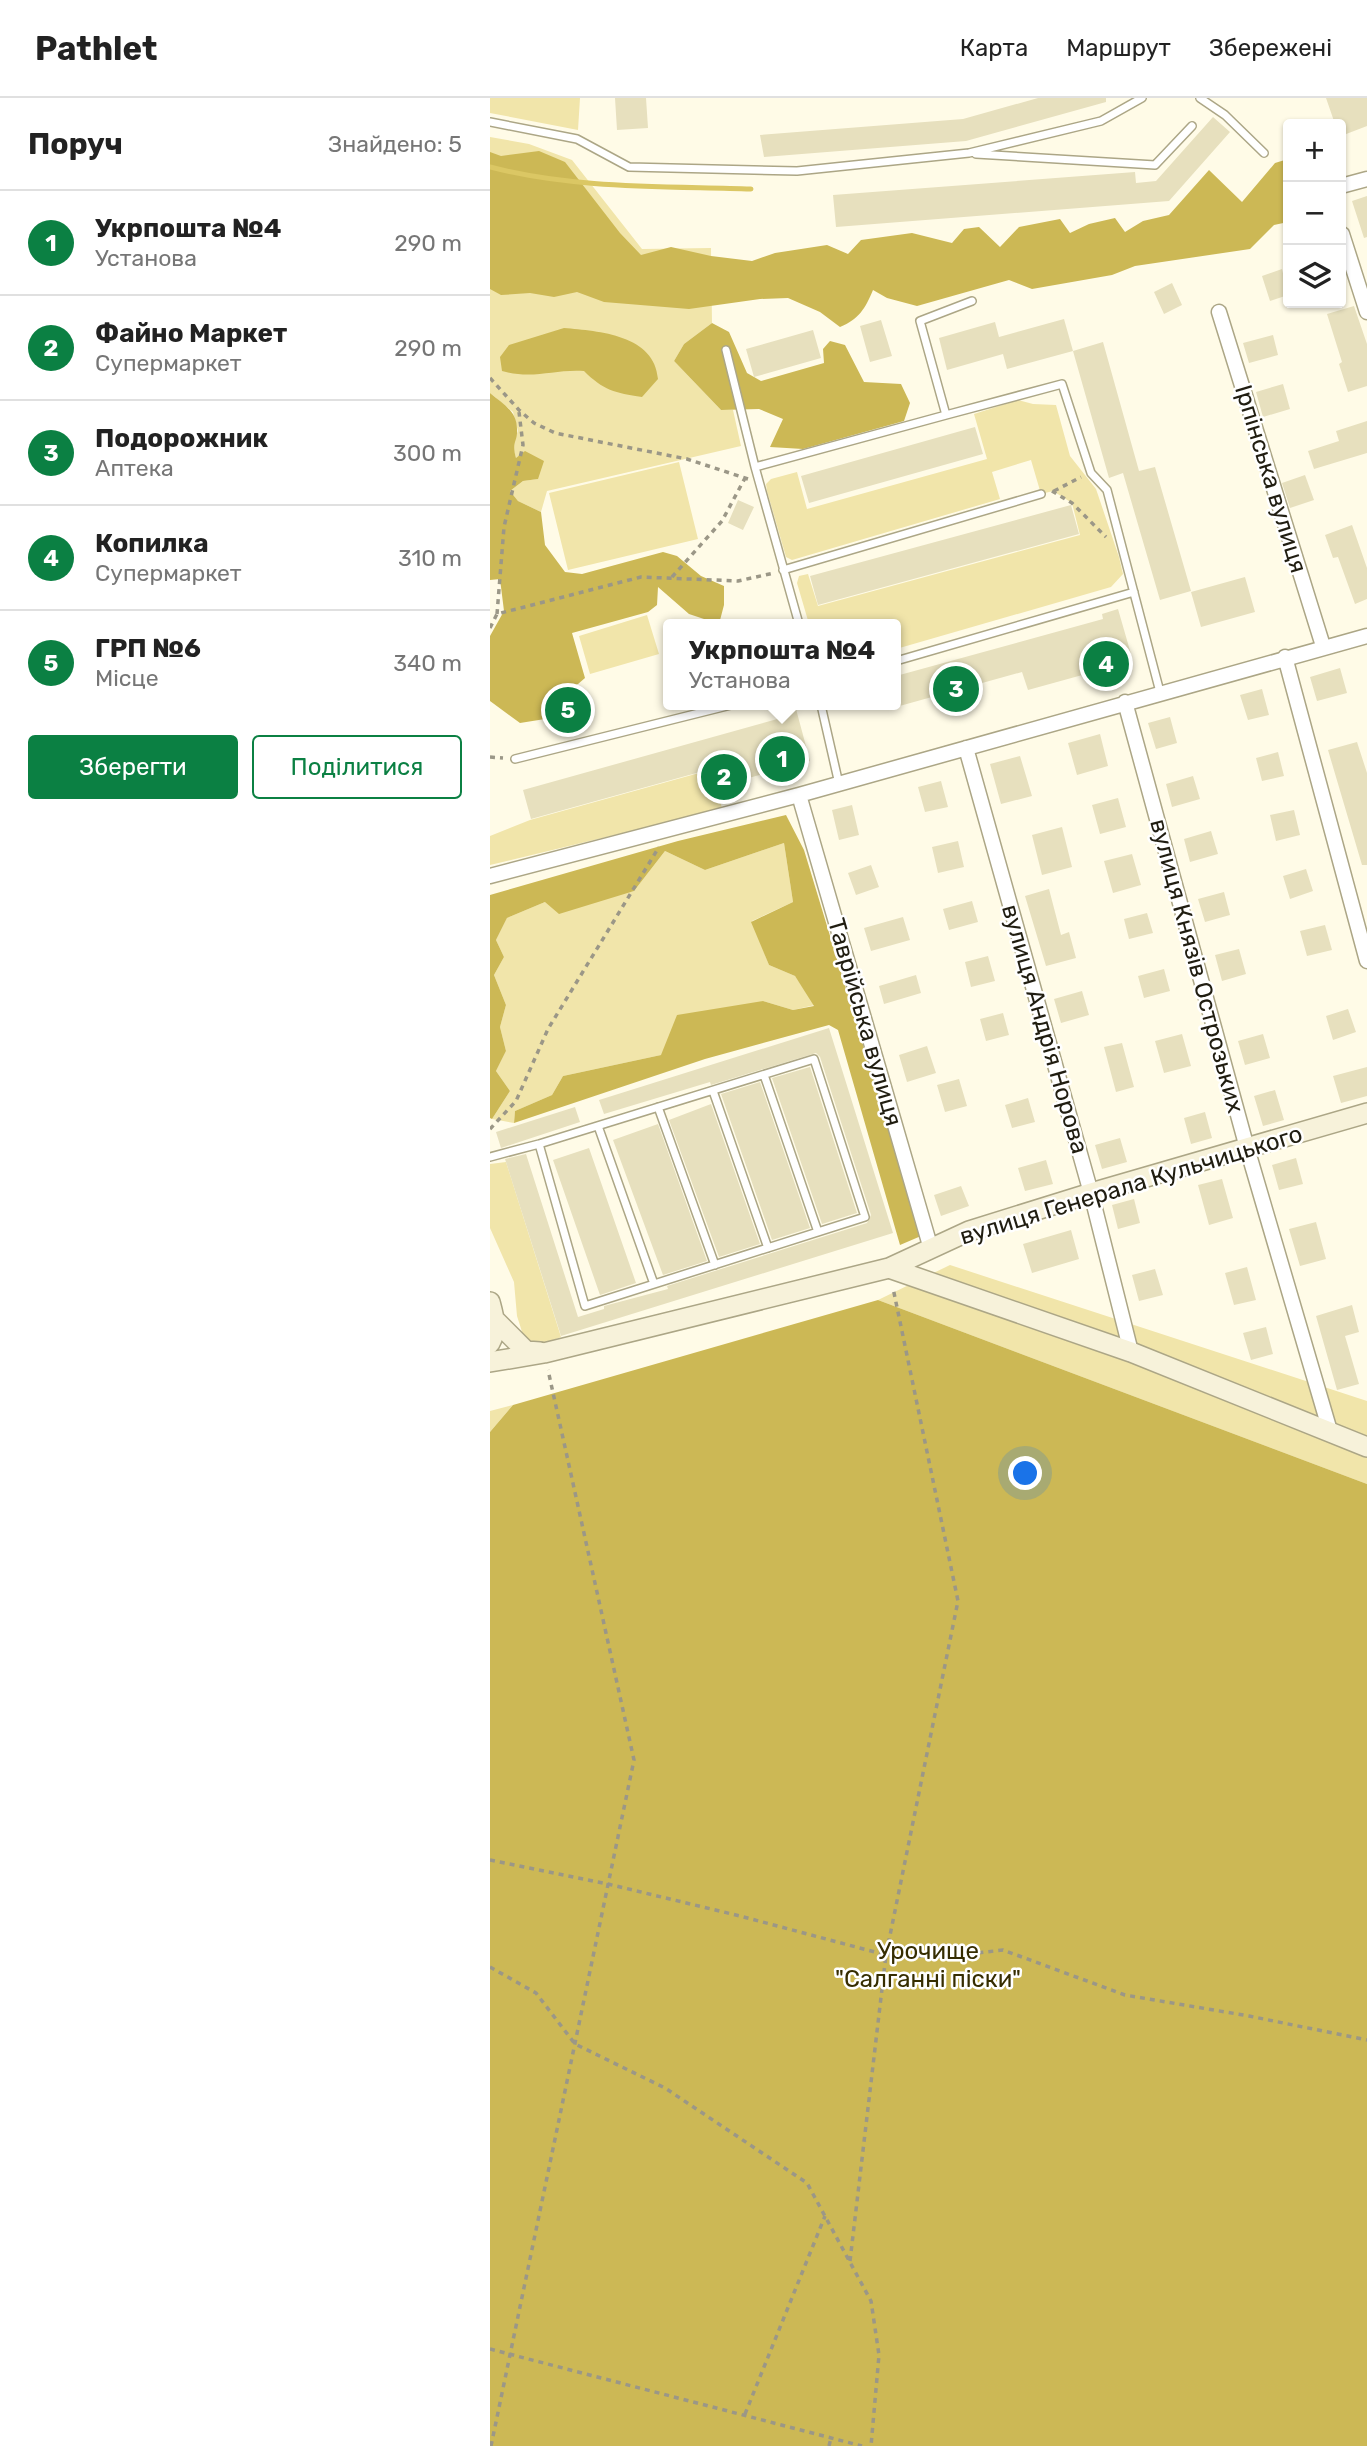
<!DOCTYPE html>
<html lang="uk">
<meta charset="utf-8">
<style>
:root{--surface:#fff;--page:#f2f2f2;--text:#222;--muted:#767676;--line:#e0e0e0;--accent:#0b8043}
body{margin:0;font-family:Rubik,sans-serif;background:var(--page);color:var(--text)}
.controls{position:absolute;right:21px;top:21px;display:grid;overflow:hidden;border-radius:7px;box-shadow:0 2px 5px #0004}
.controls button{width:63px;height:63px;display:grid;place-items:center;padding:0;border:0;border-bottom:2px solid var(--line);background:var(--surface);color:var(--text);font:35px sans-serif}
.you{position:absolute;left:536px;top:1376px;width:24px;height:24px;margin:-18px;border:5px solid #fff;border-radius:50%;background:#1a73e8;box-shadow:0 0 0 10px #1a73e833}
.badge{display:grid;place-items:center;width:46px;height:46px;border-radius:50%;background:var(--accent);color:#fff;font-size:23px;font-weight:700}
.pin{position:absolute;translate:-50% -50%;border:4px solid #fff;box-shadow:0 2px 7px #0006}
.popup{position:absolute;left:173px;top:521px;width:238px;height:91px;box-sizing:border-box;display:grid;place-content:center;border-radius:7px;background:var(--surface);filter:drop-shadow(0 2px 5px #0005);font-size:23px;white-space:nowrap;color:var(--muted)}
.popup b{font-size:26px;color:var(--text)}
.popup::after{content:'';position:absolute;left:50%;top:100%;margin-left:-14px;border:14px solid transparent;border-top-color:var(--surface)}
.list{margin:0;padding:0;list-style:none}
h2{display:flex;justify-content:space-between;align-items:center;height:91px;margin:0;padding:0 28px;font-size:30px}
h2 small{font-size:23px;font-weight:400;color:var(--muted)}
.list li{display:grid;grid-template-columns:46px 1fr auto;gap:21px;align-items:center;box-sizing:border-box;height:105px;padding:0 28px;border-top:2px solid var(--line)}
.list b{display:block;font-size:26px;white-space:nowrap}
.list p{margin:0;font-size:23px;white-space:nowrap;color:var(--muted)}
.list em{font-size:23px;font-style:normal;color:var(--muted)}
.actions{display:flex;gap:14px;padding:21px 28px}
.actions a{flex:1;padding:16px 0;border:2px solid var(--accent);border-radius:7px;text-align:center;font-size:24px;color:var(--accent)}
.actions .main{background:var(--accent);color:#fff}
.icon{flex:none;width:38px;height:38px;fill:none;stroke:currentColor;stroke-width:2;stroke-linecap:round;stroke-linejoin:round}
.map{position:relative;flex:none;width:877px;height:2348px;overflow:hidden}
header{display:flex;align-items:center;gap:42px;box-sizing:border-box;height:98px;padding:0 35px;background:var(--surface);border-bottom:2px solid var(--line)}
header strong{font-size:33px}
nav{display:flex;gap:38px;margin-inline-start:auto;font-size:24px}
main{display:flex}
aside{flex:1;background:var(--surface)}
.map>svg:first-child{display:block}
</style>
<header>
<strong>Pathlet</strong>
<nav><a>Карта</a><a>Маршрут</a><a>Збережені</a></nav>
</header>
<main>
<aside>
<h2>Поруч<small>Знайдено: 5</small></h2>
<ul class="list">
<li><span class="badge">1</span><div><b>Укрпошта №4</b><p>Установа</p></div><em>290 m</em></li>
<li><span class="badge">2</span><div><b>Файно Маркет</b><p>Супермаркет</p></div><em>290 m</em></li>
<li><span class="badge">3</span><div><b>Подорожник</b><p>Аптека</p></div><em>300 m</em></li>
<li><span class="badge">4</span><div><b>Копилка</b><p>Супермаркет</p></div><em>310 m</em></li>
<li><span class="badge">5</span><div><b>ГРП №6</b><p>Місце</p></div><em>340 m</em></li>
</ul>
<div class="actions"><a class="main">Зберегти</a><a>Поділитися</a></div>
</aside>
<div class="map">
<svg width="877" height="2348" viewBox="0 0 877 2348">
<rect width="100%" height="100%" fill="#fffbe7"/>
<path fill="#f1e5aa" d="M0,0H90L88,32L0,15Z
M0,39L39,46L82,62L152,151L221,150L222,225L194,246L184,263L231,312H243L251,348L57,393L51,414L28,403L20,393L33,383L48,381L26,360L22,347L28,333L23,314L0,295Z
M528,302L543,306L566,307L580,358L606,391L629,459L633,476L621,489L406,551V526H319L307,485L309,478L318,476L328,508L590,437L582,405L563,393L551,396L541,362L502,374L510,401L302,462L296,459L277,393L276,386L281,381L307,374L317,411L497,361L484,316Z
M189,364L208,441L78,472L59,395Z
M157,517L169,556L100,576L89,538Z
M209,675L215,699L229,696L232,711L0,767V738L40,722Z
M294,745L303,804L262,823L279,867L305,878L325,907L303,912L273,903L171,957L73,978L62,997L25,1013L24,1025L2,1021L20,993L6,973L16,953L10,929L16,907L4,877L14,859L6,842L17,820L55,804L144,793L175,753L215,772Z
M16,1064L71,1239C56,1245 48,1248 34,1240L27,1218L24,1184L0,1130V1066Z
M460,1167L877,1303V1386L388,1202Z
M23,1307L0,1334V1313Z"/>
<path fill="#ccb855" d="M49,53L75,64L130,135L151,157L181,149L221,158L262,163L285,155L337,147L358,156L371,142L422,135L462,145L474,131L489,129L510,149L529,129L570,121L580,135L599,126L625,120L635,134L653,123L679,117L719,72L752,104L785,65L798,61V124L784,127L760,151L645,168L622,177L542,191L519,182L427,208L397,200L383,192C375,211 369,221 350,229L330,214L298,200L270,201L199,211L114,204L87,194L64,199L40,195L11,197L0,191V54L11,58Z
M222,225L239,234L257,275L271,283L334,265L333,251L340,243L355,247L374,284L411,286L420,305L414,323L313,351L280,349L293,321L269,311L231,312L184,263L194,246Z
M74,230C109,233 165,237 168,281L152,299C125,295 113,292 94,273C64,271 43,282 12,273L10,259L19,247Z
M0,295C13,306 27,313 27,331C28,344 21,343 26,360L35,353L54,363L48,381L33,383L20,393L28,403L51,414L55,447L75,474L92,476L173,454L187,458L211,478L234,488V507L229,526L199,516L168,489L167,507L158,514L82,535L95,580L88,586L79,590L55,621L30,625L0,603V538L14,513L10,481L0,482Z
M296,717L314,752L431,1138L410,1147L348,932L339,927L215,961L24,1025L25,1013L62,997L73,978L171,957L187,917L273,903L303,912L324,908L305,878L279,867L261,824L303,804L294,745L215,772L175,753L144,793L69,816L55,804L17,820L6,842L14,859L4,877L16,907L10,929L16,953L6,973L20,993L2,1021L0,1020V797L188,743Z
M388,1202L877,1386V2348H0V1334L23,1307Z"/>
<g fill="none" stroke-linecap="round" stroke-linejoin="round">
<path stroke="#dbc764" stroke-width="5" d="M0,69C84,91 175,88 261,91"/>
</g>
<path fill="#e7e0be" d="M125,0H156L158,30L127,32Z
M548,0H616V4L476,43L274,59L270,37L473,21Z
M836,0H877V28L851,38V26H845Z
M723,19L740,34L679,103L346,129L343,97L645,74L646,85L666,83Z
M877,98V139L874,140L862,103Z
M792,171L798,197L780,203L772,178Z
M682,185L692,207L674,216L664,194Z
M864,208L877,246V288L858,294L849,266L852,264L837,216Z
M574,221L583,253L517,271L513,256L457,272L449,240L505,224L509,239Z
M391,222L402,258L380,264L370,228Z
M323,232L331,260L264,279L256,251Z
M783,237L788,257L759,265L753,245Z
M613,244L649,373L665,369L701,493L670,502L633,375L619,380L583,253Z
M793,286L800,311L773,319L766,294Z
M877,323V355L824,371L818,353L849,343L846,333Z
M485,329L493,356L319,405L311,378Z
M815,377L824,402L800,410L792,385Z
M248,402L264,409L253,432L238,425Z
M581,407L589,436L328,507L320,478Z
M862,427L877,470V501L865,506L848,459L843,460L835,437Z
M755,479L765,514L711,529L701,494Z
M628,511L643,563L538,592L532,574L406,609V578L613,521L612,516Z
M850,570L857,595L827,603L820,579Z
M772,591L779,617L758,622L750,597Z
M86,600L91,617L71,624L65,606Z
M306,611L320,663L215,692L210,674L41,721L33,692L291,620L289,616Z
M680,619L687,645L666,651L658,625Z
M610,636L618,668L587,677L578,645Z
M867,644L877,675V767H872L838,652Z
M788,654L794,678L772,683L766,660Z
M530,658L542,698L511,706L500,666Z
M703,678L710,701L682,709L676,686Z
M451,683L458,709L435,714L428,689Z
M628,700L636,729L610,736L602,707Z
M362,707L369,737L349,742L342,712Z
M804,712L810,737L786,743L780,717Z
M572,729L582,769L552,777L542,737Z
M721,733L728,756L700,764L694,741Z
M468,743L474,769L448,775L442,749Z
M642,756L651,787L623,795L614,763Z
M381,767L389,789L366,797L358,775Z
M816,771L823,793L800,801L793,778Z
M559,791L571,837L579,834L586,860L556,868L535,798Z
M734,794L740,817L715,824L708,801Z
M482,803L488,824L459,832L453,811Z
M657,815L663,835L639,841L634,821Z
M413,819L420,842L381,853L374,830Z
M835,827L842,852L817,858L810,833Z
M749,851L756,876L732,883L725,857Z
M498,858L505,883L481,889L475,864Z
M674,871L680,893L654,900L648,878Z
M426,877L431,895L394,906L389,888Z
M592,893L599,917L571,925L564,901Z
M858,911L866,934L843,942L836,918Z
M513,915L519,937L496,943L490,921Z
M339,930L403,1135L71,1238L15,1061L36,1056L88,1219L114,1211V1208L178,1191L177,1188L377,1125L381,1117L330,959L326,955L221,987L220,984L114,1016L109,1002Z
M692,936L701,968L674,975L665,943Z
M773,936L780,960L755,967L748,943Z
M632,945L644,989L626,994L614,949Z
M437,948L446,975L417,984L409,957Z
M320,969L367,1115L332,1126L282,980Z
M877,969V998L851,1005L843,978Z
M469,981L477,1008L455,1014L447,987Z
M270,984L320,1130L282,1142L231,996Z
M785,992L794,1022L773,1028L764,998Z
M538,1000L545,1024L522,1030L515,1007Z
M221,1006L270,1146L229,1159L179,1022Z
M85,1009L90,1024L11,1050L6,1034Z
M715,1014L722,1040L701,1046L694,1020Z
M168,1026L217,1163L173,1177L123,1042Z
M630,1040L637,1064L612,1071L605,1047Z
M99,1050L146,1185L110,1197L63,1062Z
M806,1060L813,1086L789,1092L782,1067Z
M556,1062L563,1086L535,1093L528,1070Z
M732,1081L743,1120L719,1127L708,1087Z
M471,1088L479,1108L451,1118L444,1097Z
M644,1101L650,1125L628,1131L622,1107Z
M826,1124L836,1161L810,1168L799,1131Z
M581,1132L589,1161L542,1175L533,1146Z
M757,1169L766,1202L744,1207L735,1175Z
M665,1171L673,1197L649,1203L642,1177Z
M862,1207L869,1234L855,1238L869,1286L847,1292L826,1218Z
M776,1229L783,1256L761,1262L753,1235Z"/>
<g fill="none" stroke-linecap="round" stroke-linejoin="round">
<defs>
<path id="lane" d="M710,0L735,17L774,55
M0,24L87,41L139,69L307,73L479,55L611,23L652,0
M486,56L665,67L702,28
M482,203L430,223L456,317L572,286L601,375L617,392L670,594
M236,252L265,369
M293,472L551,396
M309,526L265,369L456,317
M406,563L644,494
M331,607L349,686
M25,661L241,607
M274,977L328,1134
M223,993L278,1150
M168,1009L225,1167
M108,1028L164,1186
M0,1059L49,1046L324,961L375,1119L95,1208L49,1046"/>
<path id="street" d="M851,88L877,81
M852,136L877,214
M729,214L833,548
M795,559L877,863
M635,604L757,1050L840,1333
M476,650L601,1095L641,1254
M309,697L441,1151
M0,778L309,697L877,538"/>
<path id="secondary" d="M399,1170L641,1254L877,1349
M0,1204C4,1219 8,1231 0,1245
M6,1223L36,1253L50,1254
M0,1264L54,1255L399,1170L479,1133L601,1095L877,1015"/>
</defs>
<use href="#lane" stroke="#aca686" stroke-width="10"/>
<use href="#street" stroke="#aca686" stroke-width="17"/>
<use href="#secondary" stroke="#aca686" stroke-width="22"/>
<path stroke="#9b9787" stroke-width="3.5" stroke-dasharray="5 5" stroke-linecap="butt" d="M0,280L29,312L44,325L65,335L197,361L258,381
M562,393L582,405L616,439
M564,393L591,379
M182,479L232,423L255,380
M7,516L14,429L33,347L29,314
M0,530L7,516L151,479L248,483L284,475
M0,659L13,660
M294,670L296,675
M235,686L236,691
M0,1031L26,1003L58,931L169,749
M0,1762L118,1786L250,1818L396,1857L452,1859L513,1852L635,1897L759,1918L877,1942
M0,1869L46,1895L85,1946L175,1990L317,2085L381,2203L389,2257L381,2348
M360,2163L396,1857L468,1503L403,1190
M0,2251L372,2348
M255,2316L335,2118
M1,2348L144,1662L58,1272
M339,2348L341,2340"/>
<use href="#lane" stroke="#fff" stroke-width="7"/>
<use href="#street" stroke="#fff" stroke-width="14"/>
<use href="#secondary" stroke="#f7f2da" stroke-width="19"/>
</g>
<g text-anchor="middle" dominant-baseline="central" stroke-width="5" stroke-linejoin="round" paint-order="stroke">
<g font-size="24" fill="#201d11" stroke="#fff">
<text transform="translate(781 381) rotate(73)">Ірпінська вулиця</text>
<text transform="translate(707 868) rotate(75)">вулиця Князів Острозьких</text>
<text transform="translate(375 924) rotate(74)">Таврійська вулиця</text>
<text transform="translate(555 931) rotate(74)">вулиця Андрія Норова</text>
<text transform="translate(641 1087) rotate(-17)">вулиця Генерала Кульчицького</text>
</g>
<g font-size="24" fill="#362d01" stroke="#fff">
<text x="438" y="1853">Урочище<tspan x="438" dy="28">"Салганні піски"</tspan></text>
</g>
</g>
</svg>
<div class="controls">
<button>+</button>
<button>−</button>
<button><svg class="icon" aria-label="layers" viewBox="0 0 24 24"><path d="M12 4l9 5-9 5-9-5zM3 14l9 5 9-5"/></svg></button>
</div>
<div class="you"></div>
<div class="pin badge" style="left:292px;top:661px">1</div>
<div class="popup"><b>Укрпошта №4</b>Установа</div>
<div class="pin badge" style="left:234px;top:679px">2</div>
<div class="pin badge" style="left:466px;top:591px">3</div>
<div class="pin badge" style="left:616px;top:566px">4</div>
<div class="pin badge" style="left:78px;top:612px">5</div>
</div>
</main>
